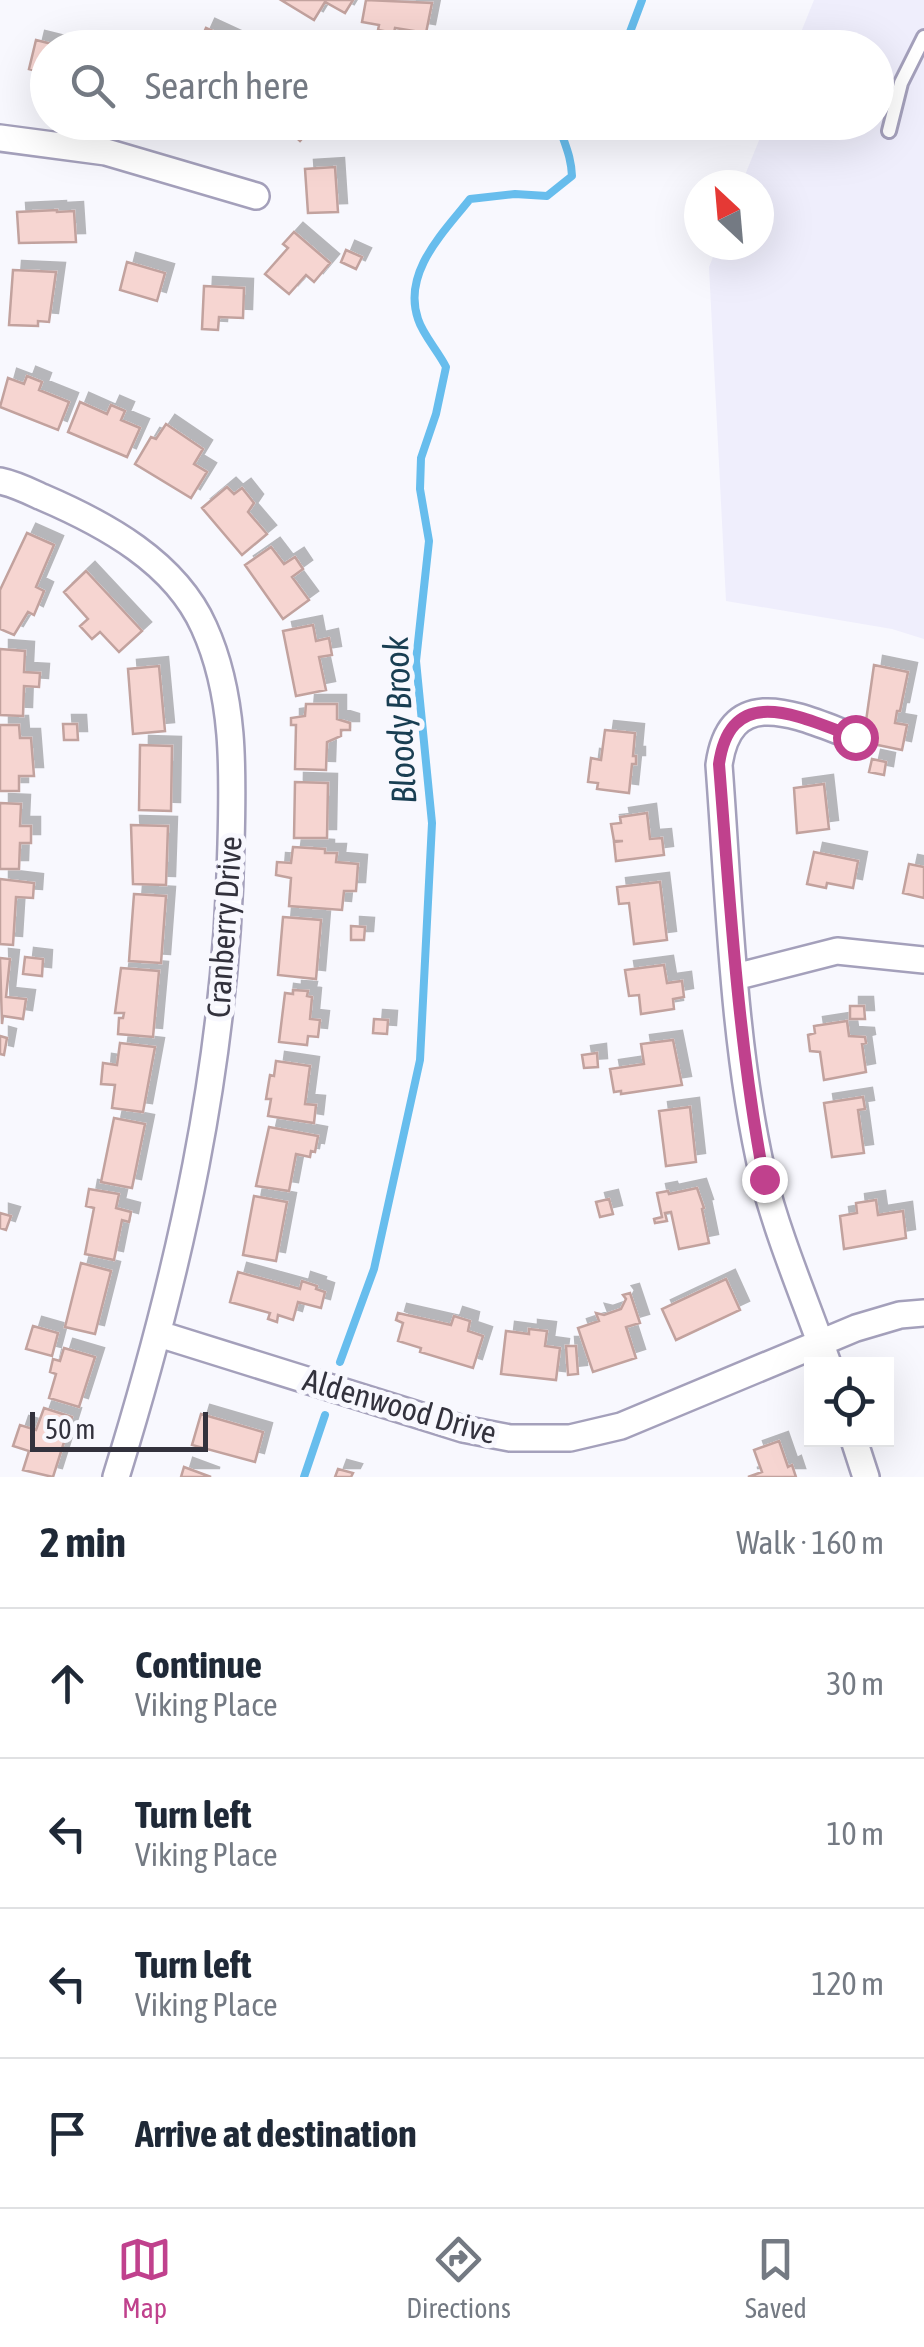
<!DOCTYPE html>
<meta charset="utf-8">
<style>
:root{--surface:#fff;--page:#f2f2f3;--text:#1f2937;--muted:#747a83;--line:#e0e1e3;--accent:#c0418d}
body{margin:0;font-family:"Asap Condensed",sans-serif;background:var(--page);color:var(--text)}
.controls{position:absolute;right:30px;bottom:30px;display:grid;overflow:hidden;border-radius:0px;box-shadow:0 10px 40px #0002}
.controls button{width:90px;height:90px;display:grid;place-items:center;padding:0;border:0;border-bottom:2px solid var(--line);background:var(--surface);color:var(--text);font:50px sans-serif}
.compass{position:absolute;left:684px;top:170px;width:90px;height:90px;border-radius:50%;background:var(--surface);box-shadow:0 10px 40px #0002;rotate:334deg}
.scale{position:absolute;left:30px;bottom:25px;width:178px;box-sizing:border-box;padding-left:10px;border:5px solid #33323d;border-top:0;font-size:28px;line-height:35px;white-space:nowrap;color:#33323d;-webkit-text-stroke:8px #f8f8fe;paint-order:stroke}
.stop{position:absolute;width:30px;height:30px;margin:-22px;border:8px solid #c0418d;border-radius:50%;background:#fff}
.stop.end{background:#c0418d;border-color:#fff;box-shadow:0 2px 10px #0008}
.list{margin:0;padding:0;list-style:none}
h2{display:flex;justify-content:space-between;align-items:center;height:130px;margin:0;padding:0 40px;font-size:42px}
h2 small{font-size:32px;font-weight:400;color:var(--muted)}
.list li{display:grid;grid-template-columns:65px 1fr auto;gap:30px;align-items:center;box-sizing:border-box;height:150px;padding:0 40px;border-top:2px solid var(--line)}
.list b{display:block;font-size:38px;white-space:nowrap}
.list p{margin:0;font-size:32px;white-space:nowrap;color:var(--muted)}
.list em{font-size:32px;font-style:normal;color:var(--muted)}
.icon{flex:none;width:55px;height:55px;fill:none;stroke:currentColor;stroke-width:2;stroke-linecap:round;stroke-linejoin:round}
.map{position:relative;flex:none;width:924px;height:1477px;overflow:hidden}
.search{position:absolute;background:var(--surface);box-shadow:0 10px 40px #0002;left:30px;right:30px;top:30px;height:110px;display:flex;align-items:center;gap:25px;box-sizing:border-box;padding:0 35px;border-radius:55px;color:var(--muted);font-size:38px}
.sheet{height:730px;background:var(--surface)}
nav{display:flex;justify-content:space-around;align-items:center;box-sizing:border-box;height:140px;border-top:2px solid var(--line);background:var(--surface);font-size:28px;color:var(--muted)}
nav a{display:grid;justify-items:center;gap:5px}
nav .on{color:var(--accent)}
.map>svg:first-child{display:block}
</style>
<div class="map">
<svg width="924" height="1477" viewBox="0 0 924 1477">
<defs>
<filter id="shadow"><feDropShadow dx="9" dy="-9" stdDeviation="0" flood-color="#0004"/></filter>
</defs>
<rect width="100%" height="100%" fill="#f8f8fe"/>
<path fill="#efeefc" d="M814,0H924V639L892,629L726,601L709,267L718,245H759V185H741L766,123L876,122V48L795,47Z"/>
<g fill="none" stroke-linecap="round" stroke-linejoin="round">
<path stroke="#67bded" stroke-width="8" d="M624,48L642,0
M340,1362L374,1269L420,1060L432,823L416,661L429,541L420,489L421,458L436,414L446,367C438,351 423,335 418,319C402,272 444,232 470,199L515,194L547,196L572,176C571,154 564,144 558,122
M304,1477L325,1415"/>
</g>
<path fill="#f6d5d1" stroke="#c2a29e" stroke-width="2.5" filter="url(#shadow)" d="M281,0H353L345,13L325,2L314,20Z
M366,0L432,3L426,33L395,28L394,33L378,30L379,25L362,22Z
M206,28L232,40L230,45L235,48H197Z
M36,40L68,48H48V74L29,69Z
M280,122H317L300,141L288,130L286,133L279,127Z
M335,167L338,212L308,213L305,169Z
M57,210V212L74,211L76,242L19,243L17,212Z
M294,232L330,263L314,282L306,275L289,294L265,274L288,248L283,244Z
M346,250L362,257L356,269L341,262Z
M127,262L165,273L157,301L120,290Z
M13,270L56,272L49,322L38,321V326L9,325Z
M204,286L244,288L243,318L219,317L218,330L202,329Z
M27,376L42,382L39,390L69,402L58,430L0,407L8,378L24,384Z
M80,402L107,414L111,405L125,411L121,420L140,428L127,457L68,432Z
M166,424L203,449L194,464L207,472L191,498L135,464L151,437L156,439Z
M227,487L234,494L242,488L254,503L248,512L267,534L242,555L202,508Z
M27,533L54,545L36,587L44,591L34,615L28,612L14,635L0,629V590Z
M271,547L284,564L295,557L303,569L292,577L309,600L283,619L245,565Z
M86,571L142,631L119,652L100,632L92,639L80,626L88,619L64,592Z
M313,625L316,641L329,638L332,655L319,657L326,690L296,696L283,631Z
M0,649L25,651L24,672L40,673L39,687L24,686L23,716L0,715Z
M874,665L908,672L900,711H897L895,723L907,725L902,750L863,742Z
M159,666L165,731L133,734L128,669Z
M306,704H337V719L350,723V730H341V736L327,742L326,770L295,769L296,725H291V718L305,716Z
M63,724H77L78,740H64Z
M0,725H19L20,738H31L34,776H19V791H0Z
M605,730L635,733L633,756H636V764H632L629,793L597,789L598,783L588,782L591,758L601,760Z
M140,745L172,746L171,811L139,810Z
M872,759L886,762L884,775L869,772Z
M295,782L328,783L327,838H294Z
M824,784L829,829L797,833L794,788Z
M0,803L21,804L20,826H31V843H20L19,869H0Z
M647,813L650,839L662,838L664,855L616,861L614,842L623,841H614L611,824L621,823L620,817Z
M131,825L168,826L166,885L133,884Z
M293,847L325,849V853H337L336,862L358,864L356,891H344L342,910L289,906L291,878L276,875L277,862L291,863Z
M814,852L858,861L853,888L827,883L826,888L807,884Z
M909,864L924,867V898L903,893Z
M0,879L34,883L33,898L16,897L13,945L0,944Z
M660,882L667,940L634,944L629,903L619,904L617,887Z
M134,894L166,896L161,963L129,961Z
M283,917L321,920L316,979L278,975Z
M351,926L365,927L364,940H351Z
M25,957L43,959L42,976L23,974Z
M0,958L10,959L6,997L26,999L23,1019L3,1016L2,1024Z
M664,965L667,983L682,981L684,997L673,999L674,1009L641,1014L639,995L629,996L625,970Z
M121,968L159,971L153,1037L118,1034L119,1018H123L124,1013H115Z
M293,990L308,991L307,996L312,997L310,1019L320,1020L318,1037L308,1036L307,1045L279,1042L285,993L293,994Z
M850,1006H864L865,1019H850Z
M374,1019L388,1020L387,1034L373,1033Z
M847,1021L849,1036L865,1037L866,1043L862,1044L866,1072L824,1080L820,1052L810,1051L808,1035L815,1033L814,1026Z
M0,1036L7,1038L4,1055L0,1054Z
M673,1040L682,1085L621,1094V1091L614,1092L610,1069L644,1064L641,1044Z
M120,1043L155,1047L143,1112L112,1108L115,1085L101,1084L103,1063L117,1065Z
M597,1053L598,1067L584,1068L582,1055Z
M276,1061L310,1066L305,1104L316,1105L314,1123L268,1116L271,1099H266L270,1075L274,1076Z
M863,1097L865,1109L858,1110L864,1153L832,1157L824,1103Z
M690,1107L696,1162L666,1166L659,1111Z
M114,1118L145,1124L132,1188L101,1182Z
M269,1127L318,1136L315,1152L311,1151L310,1157L296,1154L289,1191L256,1186Z
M697,1188L704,1208L702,1209L709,1243L679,1249L671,1212L665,1213L667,1221L655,1223L654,1219L662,1217L657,1193L668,1191L669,1194Z
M89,1189L119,1194L116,1208L131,1212L129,1222L122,1220L114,1260L85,1254L94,1208L86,1206Z
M254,1196L287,1202L276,1261L243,1255Z
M609,1199L613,1214L600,1217L596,1202Z
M876,1200L878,1215L903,1211L906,1238L844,1249L840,1216L857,1213L856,1203Z
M0,1213L11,1216L6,1230L0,1228Z
M81,1263L111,1271L95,1334L65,1327Z
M238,1272L300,1289L302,1281L317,1286L316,1289L325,1292L321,1308L298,1302L293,1320L278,1315L277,1322L268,1319L270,1313L230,1302Z
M726,1279L740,1310L676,1340L662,1309Z
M630,1293L640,1323L626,1327L636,1358L593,1372L578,1328L599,1321L596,1313L604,1315L621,1309L626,1299L623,1295Z
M398,1313L451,1325L454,1316L470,1321L468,1331L483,1336L473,1368L420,1352L421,1348L398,1341L403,1323L396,1320Z
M33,1326L58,1333L52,1356L26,1349Z
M529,1329L547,1331L545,1346L560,1348L556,1380L501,1374L506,1331L529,1334Z
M566,1346H576L578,1374L568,1375Z
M64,1348L95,1357L79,1407L49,1398L56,1374L50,1372L53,1359L60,1361Z
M44,1408L72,1417L53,1477L23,1470L29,1451L13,1446L20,1425L36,1430Z
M201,1414L263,1432L255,1462L192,1445Z
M779,1441L788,1467L792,1465L796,1477H748L762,1472L754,1450Z
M184,1467L211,1477H181Z
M338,1469L353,1473L351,1477H335Z"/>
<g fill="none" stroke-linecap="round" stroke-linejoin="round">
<defs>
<path id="lane" d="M889,131L901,83L924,37"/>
<path id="street" d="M0,138L106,152L256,196
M0,481C15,484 29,491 42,497C105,524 175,562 204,627C235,695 233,771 231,844C227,1062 180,1270 116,1477
M735,977L837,951L924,960
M159,1334L463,1429L510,1438H570L621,1426L856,1328L900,1315L924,1313
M828,1364C807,1304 778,1237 763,1176C733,1047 729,898 719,765C731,680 802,718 855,737
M854,1440L866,1477"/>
</defs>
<use href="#lane" stroke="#a4a0bb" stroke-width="18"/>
<use href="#street" stroke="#a4a0bb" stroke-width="30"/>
<use href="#lane" stroke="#fff" stroke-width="12"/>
<use href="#street" stroke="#fff" stroke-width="25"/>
</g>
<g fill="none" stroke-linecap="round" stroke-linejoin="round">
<path stroke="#c0418d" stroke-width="12" d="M764,1179C738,1042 730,903 719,764C731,680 802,718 855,737"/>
</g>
<g text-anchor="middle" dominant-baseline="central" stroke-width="10" stroke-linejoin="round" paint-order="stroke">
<g font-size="32" fill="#33323d" stroke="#f8f8fe">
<text transform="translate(224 927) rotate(-86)">Cranberry Drive</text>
<text transform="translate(400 1406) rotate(16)">Aldenwood Drive</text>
</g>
<g font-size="35" font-style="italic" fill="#193e52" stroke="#f8f8fe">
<text transform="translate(399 720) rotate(-93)">Bloody Brook</text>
</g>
</g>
</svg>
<div class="controls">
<button><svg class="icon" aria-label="locate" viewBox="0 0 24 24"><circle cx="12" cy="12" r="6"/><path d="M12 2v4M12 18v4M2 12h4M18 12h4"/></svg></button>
</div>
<svg class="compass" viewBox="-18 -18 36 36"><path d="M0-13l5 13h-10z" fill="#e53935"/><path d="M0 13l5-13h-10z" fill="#747a83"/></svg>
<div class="scale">50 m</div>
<div class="stop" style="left:855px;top:737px"></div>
<div class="stop end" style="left:764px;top:1179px"></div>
<div class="search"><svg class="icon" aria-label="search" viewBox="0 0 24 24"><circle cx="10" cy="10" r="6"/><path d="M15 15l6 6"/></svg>Search here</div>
</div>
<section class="sheet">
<h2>2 min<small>Walk · 160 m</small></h2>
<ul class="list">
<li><svg class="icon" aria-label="ahead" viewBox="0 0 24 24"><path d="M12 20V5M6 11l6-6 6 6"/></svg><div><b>Continue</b><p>Viking Place</p></div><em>30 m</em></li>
<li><svg class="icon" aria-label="left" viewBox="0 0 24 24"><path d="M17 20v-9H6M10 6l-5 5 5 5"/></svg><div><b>Turn left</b><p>Viking Place</p></div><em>10 m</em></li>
<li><svg class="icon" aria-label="left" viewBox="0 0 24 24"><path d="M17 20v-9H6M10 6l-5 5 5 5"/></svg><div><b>Turn left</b><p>Viking Place</p></div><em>120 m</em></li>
<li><svg class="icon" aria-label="arrive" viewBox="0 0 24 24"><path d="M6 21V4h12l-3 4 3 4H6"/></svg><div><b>Arrive at destination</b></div></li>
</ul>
</section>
<nav>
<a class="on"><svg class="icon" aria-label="map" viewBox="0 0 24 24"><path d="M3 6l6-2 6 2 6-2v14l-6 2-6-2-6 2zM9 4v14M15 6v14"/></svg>Map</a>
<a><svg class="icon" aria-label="directions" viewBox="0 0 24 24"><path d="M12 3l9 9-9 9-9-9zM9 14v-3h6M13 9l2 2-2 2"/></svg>Directions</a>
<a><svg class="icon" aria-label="saved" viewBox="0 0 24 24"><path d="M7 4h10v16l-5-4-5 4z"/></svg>Saved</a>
</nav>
